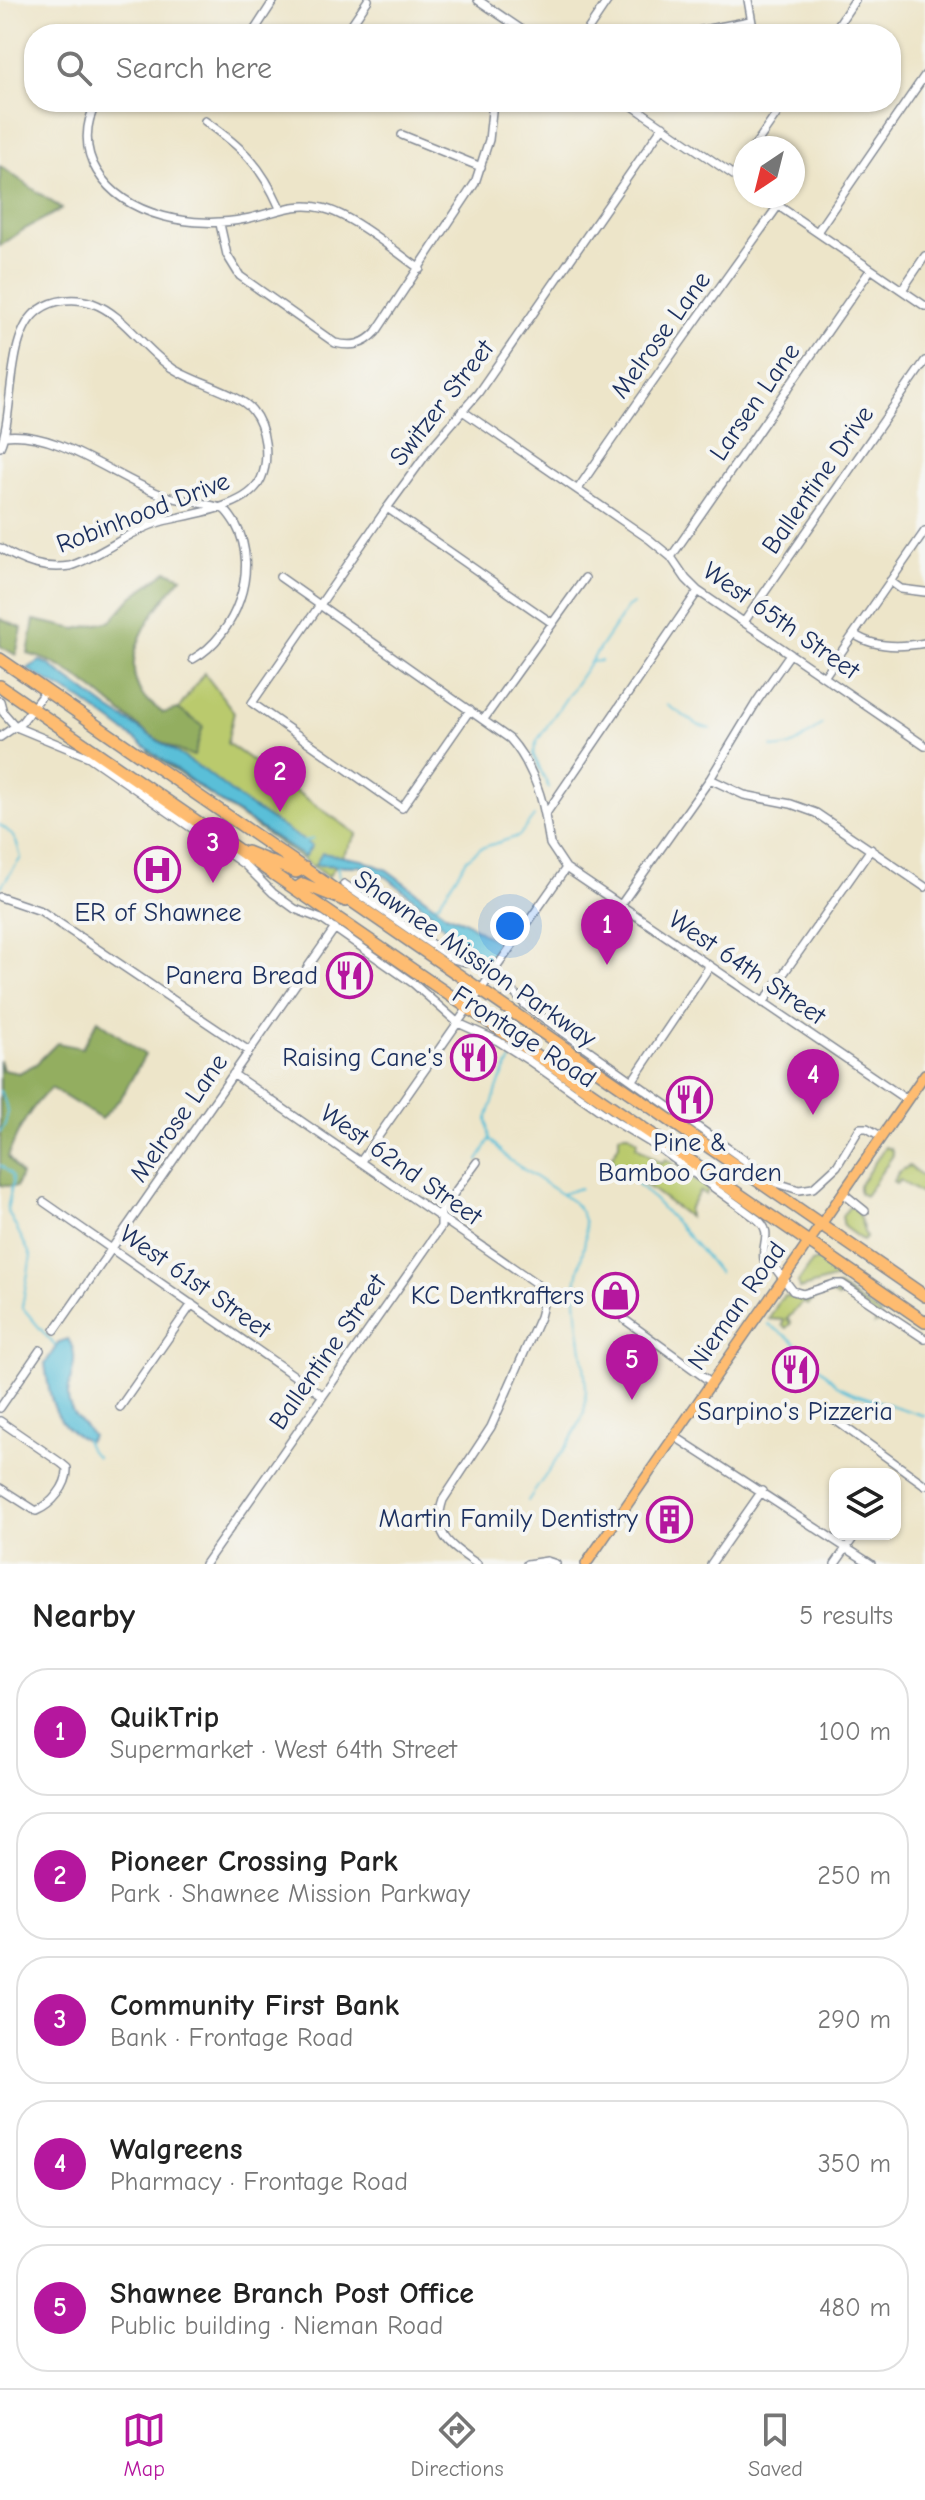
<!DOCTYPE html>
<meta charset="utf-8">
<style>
:root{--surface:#fff;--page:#f2f2f2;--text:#222;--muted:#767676;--line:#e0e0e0;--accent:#b5179e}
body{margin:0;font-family:"Comic Neue",sans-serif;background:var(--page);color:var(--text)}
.controls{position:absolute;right:24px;bottom:24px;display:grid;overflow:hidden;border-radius:16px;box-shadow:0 2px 6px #0004}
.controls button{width:72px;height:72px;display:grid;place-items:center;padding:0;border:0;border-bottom:2px solid var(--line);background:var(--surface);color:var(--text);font:40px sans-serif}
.compass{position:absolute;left:733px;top:136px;width:72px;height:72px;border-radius:50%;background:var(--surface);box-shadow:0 2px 6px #0004;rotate:215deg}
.you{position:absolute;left:510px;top:926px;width:28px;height:28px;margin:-20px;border:6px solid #fff;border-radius:50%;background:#1a73e8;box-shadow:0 0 0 12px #1a73e833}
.badge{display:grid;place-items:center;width:52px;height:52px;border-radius:50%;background:var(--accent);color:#fff;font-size:26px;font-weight:700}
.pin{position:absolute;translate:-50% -66px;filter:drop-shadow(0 2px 4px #0008)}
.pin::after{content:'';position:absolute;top:42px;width:28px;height:24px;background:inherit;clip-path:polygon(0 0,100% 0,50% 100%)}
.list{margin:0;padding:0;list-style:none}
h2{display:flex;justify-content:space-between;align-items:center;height:104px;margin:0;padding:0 32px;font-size:34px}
h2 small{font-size:26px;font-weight:400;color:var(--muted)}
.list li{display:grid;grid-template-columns:52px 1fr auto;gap:24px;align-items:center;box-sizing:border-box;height:128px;margin:0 16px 16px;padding:0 16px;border:2px solid var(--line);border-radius:32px}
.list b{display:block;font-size:30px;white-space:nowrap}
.list p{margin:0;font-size:26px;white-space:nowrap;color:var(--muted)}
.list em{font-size:26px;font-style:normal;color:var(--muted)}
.icon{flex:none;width:44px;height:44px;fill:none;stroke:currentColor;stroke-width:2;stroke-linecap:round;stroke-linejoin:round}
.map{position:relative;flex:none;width:925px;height:1564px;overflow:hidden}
.search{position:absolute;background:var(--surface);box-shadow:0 2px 6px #0004;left:24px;right:24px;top:24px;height:88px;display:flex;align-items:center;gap:20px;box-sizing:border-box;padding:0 28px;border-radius:32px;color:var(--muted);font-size:30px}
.sheet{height:824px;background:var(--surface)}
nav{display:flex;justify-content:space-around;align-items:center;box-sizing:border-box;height:112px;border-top:2px solid var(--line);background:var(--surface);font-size:22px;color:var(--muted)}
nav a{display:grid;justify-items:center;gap:4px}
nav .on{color:var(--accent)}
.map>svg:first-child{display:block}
</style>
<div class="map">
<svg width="925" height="1564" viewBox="0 0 925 1564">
<rect width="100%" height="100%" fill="#f6f6f2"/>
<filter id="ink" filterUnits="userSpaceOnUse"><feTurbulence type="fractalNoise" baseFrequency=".0125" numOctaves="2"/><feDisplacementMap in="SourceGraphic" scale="16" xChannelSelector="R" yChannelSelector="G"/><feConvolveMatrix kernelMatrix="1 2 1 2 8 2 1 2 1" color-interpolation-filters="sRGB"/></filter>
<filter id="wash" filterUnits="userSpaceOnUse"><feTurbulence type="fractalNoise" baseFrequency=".006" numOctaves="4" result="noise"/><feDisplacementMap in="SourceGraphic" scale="32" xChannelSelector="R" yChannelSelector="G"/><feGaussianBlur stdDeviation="1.8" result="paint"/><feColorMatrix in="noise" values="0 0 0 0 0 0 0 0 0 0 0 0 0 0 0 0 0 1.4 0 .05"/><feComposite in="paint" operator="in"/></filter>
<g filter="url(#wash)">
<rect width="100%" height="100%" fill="#ede5c9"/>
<path fill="#baca6d" stroke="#6a7c66" stroke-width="2" d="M204,673L234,712L227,743L357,834L328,877L148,752Z
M623,1134H629L638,1141L636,1146L661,1163L666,1159L708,1189L706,1195L700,1191L688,1210L689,1217L611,1159L619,1144V1135Z
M885,1147L891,1149L893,1155L865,1196L859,1193V1186Z
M909,1166L925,1178V1197L900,1180L896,1184L893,1181L899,1172Z
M850,1206L857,1209L866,1238L863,1241L844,1227L842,1216Z
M819,1259L828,1260L890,1302V1307L886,1308L846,1280L836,1278L799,1289L798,1282L812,1262Z
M838,1287L880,1314L881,1322L875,1324L878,1318L843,1292L838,1298C826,1288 817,1295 807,1305L803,1302L787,1319L791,1323L786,1328L782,1325L784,1320L769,1319L780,1300L785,1296L807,1298Z"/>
<path fill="#93ae60" stroke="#576e5f" stroke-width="2" d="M0,166L62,209L23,230L0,246Z
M167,571L182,577C157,607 115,655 143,696C148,702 157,708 163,713L178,709L203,726L194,756C130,739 94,670 28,654L34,620L76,629L111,621L132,597Z
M0,619L22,628L16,655L0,646Z
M98,1020L145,1055L121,1098L101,1119L51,1088C32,1105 16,1132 8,1157L21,1175L16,1187L0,1185V1060L3,1070L19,1073L36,1064L57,1043L82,1048Z"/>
<path fill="#5abfd8" stroke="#3a779b" stroke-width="2" d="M40,661L48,664L109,709L205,771L244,802L312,846L304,857L219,801L83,701L27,669Z
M322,853L362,860L387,870L446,914L464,921L499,944L488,961L448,932L433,914L387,877L360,866L315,865Z
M68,1339C82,1360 68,1375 68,1397C69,1414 83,1423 92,1436L88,1441C53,1427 50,1397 45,1364L59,1342Z"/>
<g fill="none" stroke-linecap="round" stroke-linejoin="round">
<path stroke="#5abfd8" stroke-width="2" d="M590,662L601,661
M667,705L698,725L710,729
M772,747C790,753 809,734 822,724
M549,788L533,754L537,741L627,608L633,604
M0,825C14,834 17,841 21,858L0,888
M303,842L313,839
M337,865L339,876
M435,905L439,903L467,859L481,848L519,836L534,816
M511,1060L500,1081L487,1119L490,1139L508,1159L573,1202C599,1227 577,1258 576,1289C574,1325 594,1387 582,1418C569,1447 545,1474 528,1501
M0,1091C8,1105 11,1119 0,1132
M478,1161L490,1139
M613,1161C652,1195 686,1232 719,1273
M0,1165L11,1174L13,1181L7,1210L31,1256L22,1307L55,1346
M562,1194L580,1188
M768,1324L792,1340L837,1385L856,1394L925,1416
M85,1440L90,1451L97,1457"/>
</g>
</g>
<g filter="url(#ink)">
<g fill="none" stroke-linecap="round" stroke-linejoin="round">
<defs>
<path id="minor" d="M478,0L528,34
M748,0L754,34
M698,31L750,21
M252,34L274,0
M345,34L368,0
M585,34L608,0
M832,34L855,0
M97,102C84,124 84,150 97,171C125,218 197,229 245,219C273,214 294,201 322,208C351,214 395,251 420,269
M627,102L745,183
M205,121C243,148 261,165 280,208
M402,135L481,167
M753,148L785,102
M734,175L745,160
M764,196L925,306
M220,224L227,255L240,276L335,343C352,347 364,345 376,332L475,183L489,140L493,102
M817,232L925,75
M902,290L925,256
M464,412L649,539L671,557L686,579L698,591L925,746
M5,436C59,430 116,479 165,496C179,500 216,504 225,510C229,514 233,520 236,525C260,569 236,635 193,659
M0,447C15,415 5,333 39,310C54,299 75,297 92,303C124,314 144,350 172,368C192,382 239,393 252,410C266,427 270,459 261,479C248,508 191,514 163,521C130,530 103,555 70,566C43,570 23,562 0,548
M578,489C643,393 711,300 778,206
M387,508L552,623
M163,521L165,496
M671,557L871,269
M280,577L510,739C528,759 540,789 545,815
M890,581L901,589L925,592
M698,591L545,815L550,844L566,868L907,1100
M744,622L925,361
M854,634C873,648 902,647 925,643
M824,677L925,531
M0,701L3,712L16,727L89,757L245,865L273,893L295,909L321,919L414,984L458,1023L498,1041L528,1060L616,1122L659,1148L757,1219C774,1233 761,1242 764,1260L775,1268L793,1291L803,1294L834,1284H842L925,1339
M470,710L402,808L252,703L387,508L430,449L478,393L663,126
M484,719L585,578
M0,737L22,722L46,690
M710,779L744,795L791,804L816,813L925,887
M344,884L453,959L478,965L507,985L525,1005L777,1183L799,1190L813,1188L837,1166L860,1128H867L882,1137
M0,897L41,911L249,1051
M620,906L710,779L757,701L790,654
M763,1003L871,849
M233,1074L534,1282C547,1293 544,1302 540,1317L491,1427L443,1500C431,1535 451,1546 477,1564
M633,1080L709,967
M361,1161L566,868
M844,1194L865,1211
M44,1202L322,1395
M625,1320L711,1382
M55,1330L335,928
M120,1407L192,1304
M0,1408L40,1350
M824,1412L925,1485
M0,1421L61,1463L67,1468C68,1486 51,1505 36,1511L0,1488
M674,1436L871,1564
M205,1564L441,1227V1211L477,1162
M527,1564L547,1561L556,1564
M711,1564L762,1491
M835,1564L856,1534"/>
<path id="major" d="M586,1564L925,1074"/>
<path id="highway" d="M0,659L925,1296
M0,686L925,1322
M247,852L296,872L305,868
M295,889L303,884L346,901"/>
</defs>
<use href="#minor" stroke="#848a94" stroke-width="10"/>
<use href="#major" stroke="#848a94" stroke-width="12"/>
<use href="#highway" stroke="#848a94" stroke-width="14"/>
<use href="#minor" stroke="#fff" stroke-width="7"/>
<use href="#major" stroke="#febc71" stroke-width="9"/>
<use href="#highway" stroke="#febc71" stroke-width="11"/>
</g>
</g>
<defs>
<symbol id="hospital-ring" viewBox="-11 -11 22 22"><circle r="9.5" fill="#f6f6f2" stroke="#b5179e" stroke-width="1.5"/><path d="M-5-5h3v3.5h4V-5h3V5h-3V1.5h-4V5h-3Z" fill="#b5179e"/></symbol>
<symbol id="restaurant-ring" viewBox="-11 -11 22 22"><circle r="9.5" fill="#f6f6f2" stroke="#b5179e" stroke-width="1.5"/><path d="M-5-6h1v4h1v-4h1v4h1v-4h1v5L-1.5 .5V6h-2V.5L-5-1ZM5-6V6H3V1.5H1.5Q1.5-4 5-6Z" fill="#b5179e"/></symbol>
<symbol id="shop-ring" viewBox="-11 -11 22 22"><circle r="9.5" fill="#f6f6f2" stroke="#b5179e" stroke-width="1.5"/><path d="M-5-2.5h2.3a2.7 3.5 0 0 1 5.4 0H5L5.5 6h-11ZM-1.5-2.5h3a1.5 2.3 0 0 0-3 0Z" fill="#b5179e"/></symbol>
<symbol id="building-ring" viewBox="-11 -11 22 22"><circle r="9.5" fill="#f6f6f2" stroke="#b5179e" stroke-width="1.5"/><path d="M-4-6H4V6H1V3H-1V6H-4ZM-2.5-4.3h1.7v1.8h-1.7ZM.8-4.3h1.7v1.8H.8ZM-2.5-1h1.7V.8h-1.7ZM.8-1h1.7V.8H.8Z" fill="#b5179e"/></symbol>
</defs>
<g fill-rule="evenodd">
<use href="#hospital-ring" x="132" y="844" width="51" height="51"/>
<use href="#restaurant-ring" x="324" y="950" width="51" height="51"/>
<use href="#restaurant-ring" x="448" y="1032" width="51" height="51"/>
<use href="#restaurant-ring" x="664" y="1074" width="51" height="51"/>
<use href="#shop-ring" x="590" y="1270" width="51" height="51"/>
<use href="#restaurant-ring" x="770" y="1344" width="51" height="51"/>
<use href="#building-ring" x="644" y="1494" width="51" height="51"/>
</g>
<g text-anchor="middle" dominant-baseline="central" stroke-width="8" stroke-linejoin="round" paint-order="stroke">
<g font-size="26" fill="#1b2f5e" stroke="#f6f6f2">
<text transform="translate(661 335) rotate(-54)">Melrose Lane</text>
<text transform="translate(755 402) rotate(-55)">Larsen Lane</text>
<text transform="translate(442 403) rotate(-52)">Switzer Street</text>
<text transform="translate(818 480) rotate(-55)">Ballentine Drive</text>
<text transform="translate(143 513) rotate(-21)">Robinhood Drive</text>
<text transform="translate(781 621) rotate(35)">West 65th Street</text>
<text transform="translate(475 959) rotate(35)">Shawnee Mission Parkway</text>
<text transform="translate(747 968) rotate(34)">West 64th Street</text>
<text transform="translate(524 1037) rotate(33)">Frontage Road</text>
<text transform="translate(179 1118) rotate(-55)">Melrose Lane</text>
<text transform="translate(401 1165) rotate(35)">West 62nd Street</text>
<text transform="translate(195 1282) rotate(35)">West 61st Street</text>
<text transform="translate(737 1306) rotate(-55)">Nieman Road</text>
<text transform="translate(328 1352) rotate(-55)">Ballentine Street</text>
</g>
<g font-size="26" fill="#1b2f5e" stroke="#f6f6f2" text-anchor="end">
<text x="158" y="913" text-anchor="middle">ER of Shawnee</text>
<text x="318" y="976">Panera Bread</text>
<text x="443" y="1058">Raising Cane's</text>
<text x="690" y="1143" text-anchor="middle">Pine &amp;<tspan x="690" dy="30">Bamboo Garden</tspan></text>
<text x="584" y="1296">KC Dentkrafters</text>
<text x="795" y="1412" text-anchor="middle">Sarpino's Pizzeria</text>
<text x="638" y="1519">Martin Family Dentistry</text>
</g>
</g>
</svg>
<div class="controls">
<button><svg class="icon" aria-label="layers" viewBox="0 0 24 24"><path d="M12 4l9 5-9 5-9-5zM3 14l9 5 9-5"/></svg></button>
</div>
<svg class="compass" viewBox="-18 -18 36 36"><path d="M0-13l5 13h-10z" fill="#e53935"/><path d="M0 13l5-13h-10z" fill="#767676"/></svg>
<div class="you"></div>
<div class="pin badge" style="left:607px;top:965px">1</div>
<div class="pin badge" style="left:280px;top:812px">2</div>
<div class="pin badge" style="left:213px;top:883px">3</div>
<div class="pin badge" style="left:813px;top:1115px">4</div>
<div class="pin badge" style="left:632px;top:1400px">5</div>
<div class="search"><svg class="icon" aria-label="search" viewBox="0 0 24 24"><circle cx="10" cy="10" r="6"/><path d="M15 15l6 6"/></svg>Search here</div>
</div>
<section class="sheet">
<h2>Nearby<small>5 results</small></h2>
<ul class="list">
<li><span class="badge">1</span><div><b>QuikTrip</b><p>Supermarket · West 64th Street</p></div><em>100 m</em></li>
<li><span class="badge">2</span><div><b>Pioneer Crossing Park</b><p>Park · Shawnee Mission Parkway</p></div><em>250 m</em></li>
<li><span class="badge">3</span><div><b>Community First Bank</b><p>Bank · Frontage Road</p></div><em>290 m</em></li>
<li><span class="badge">4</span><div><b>Walgreens</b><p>Pharmacy · Frontage Road</p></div><em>350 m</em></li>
<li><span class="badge">5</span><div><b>Shawnee Branch Post Office</b><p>Public building · Nieman Road</p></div><em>480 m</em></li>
</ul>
</section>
<nav>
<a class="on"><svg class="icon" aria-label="map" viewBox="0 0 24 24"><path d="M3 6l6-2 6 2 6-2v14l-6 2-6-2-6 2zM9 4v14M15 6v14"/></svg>Map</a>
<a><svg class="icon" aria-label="directions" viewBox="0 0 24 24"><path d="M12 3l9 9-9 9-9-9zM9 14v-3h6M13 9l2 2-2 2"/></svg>Directions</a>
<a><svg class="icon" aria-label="saved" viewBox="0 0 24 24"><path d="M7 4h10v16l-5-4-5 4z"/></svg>Saved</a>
</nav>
